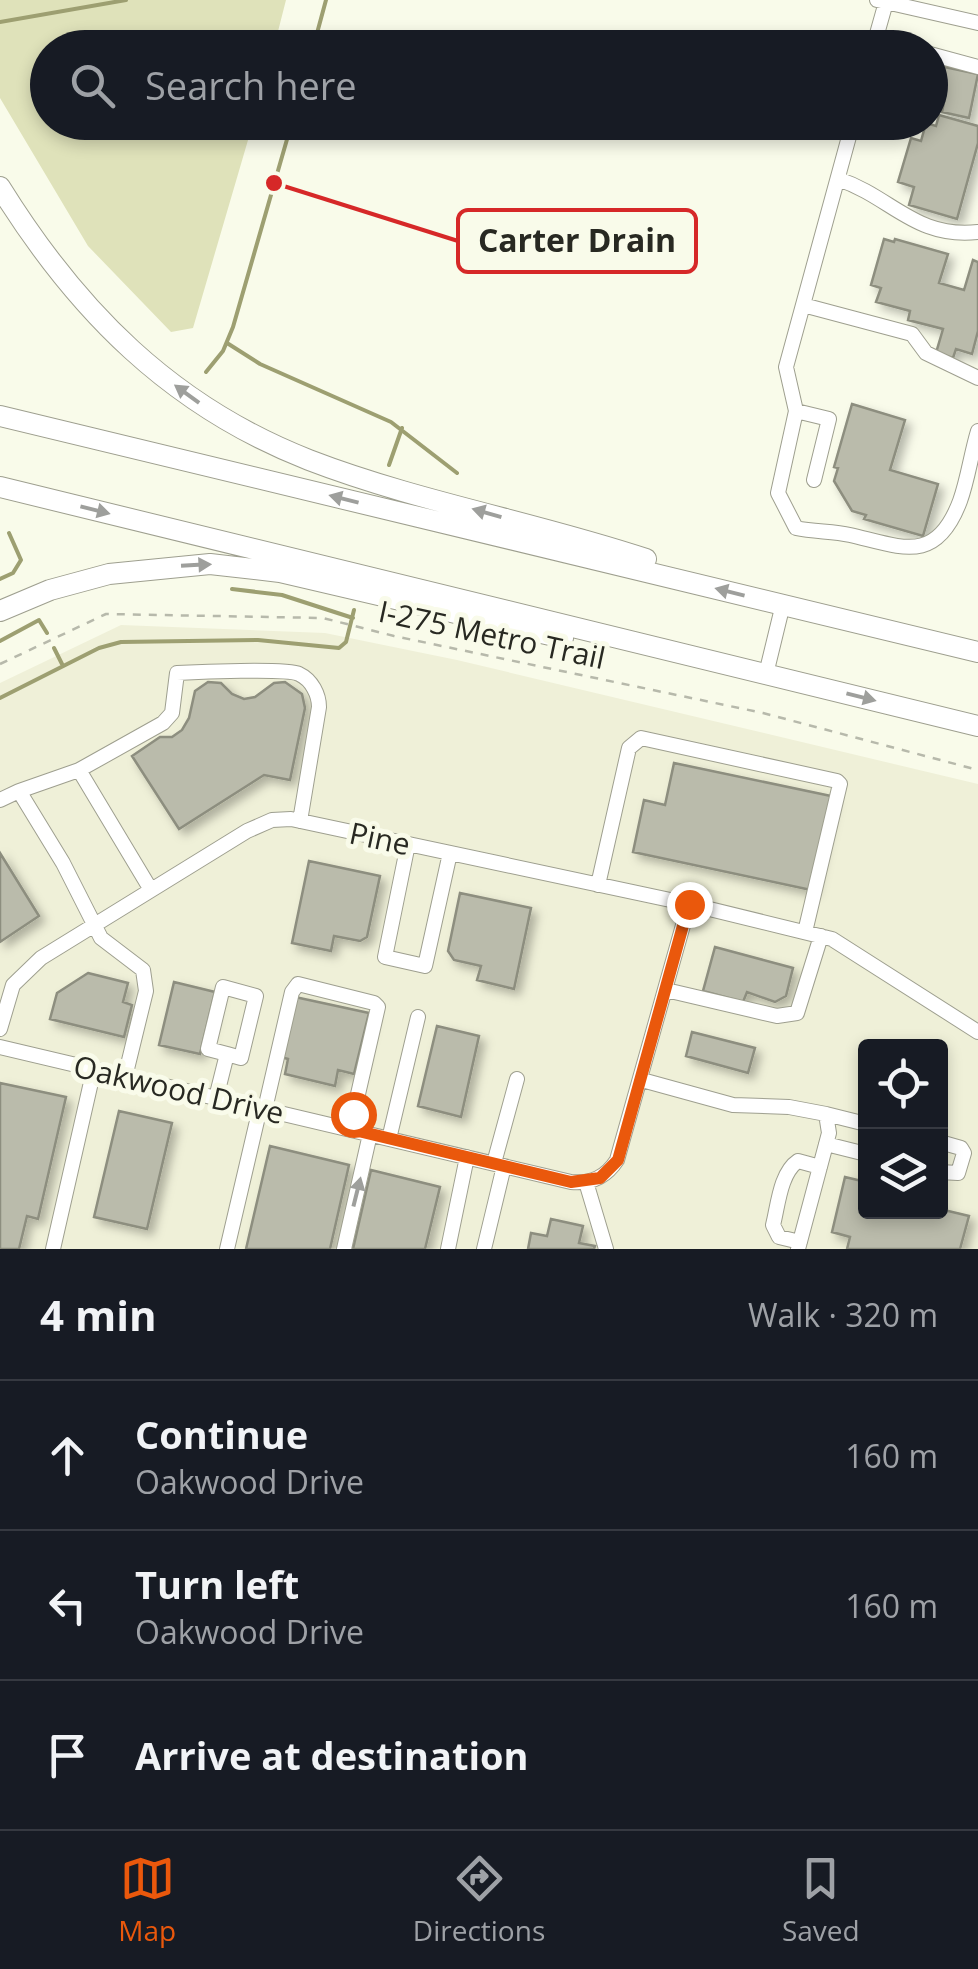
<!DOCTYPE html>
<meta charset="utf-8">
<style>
:root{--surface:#171b24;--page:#242831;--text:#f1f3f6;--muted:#9ea1a6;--line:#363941;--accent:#ea580c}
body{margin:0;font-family:"Open Sans",sans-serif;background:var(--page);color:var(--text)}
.controls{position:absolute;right:30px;bottom:30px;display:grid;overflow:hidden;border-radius:10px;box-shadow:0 5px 15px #0003}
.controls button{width:90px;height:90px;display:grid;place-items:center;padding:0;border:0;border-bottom:2px solid var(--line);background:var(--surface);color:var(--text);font:50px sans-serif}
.stop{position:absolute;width:30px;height:30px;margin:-22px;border:8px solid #ea580c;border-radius:50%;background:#fff}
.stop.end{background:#ea580c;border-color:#fff;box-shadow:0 2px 10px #0008}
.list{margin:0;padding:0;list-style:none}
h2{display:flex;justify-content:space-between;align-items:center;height:130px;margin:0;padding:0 40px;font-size:42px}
h2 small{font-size:32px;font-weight:400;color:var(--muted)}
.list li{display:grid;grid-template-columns:65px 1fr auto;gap:30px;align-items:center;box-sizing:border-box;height:150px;padding:0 40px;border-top:2px solid var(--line)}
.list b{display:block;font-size:38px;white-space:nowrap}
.list p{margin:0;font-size:32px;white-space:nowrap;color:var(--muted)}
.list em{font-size:32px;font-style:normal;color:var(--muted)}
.icon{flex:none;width:55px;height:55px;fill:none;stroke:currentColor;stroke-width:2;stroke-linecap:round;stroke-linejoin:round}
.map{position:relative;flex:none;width:978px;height:1249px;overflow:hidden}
.search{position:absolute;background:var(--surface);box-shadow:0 5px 15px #0003;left:30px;right:30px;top:30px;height:110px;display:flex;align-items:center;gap:25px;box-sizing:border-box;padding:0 35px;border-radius:55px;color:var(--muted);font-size:38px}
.sheet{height:580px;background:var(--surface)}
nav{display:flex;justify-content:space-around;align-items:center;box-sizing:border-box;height:140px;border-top:2px solid var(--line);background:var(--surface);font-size:28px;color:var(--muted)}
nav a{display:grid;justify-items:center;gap:5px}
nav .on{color:var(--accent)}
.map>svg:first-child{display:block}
</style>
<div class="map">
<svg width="978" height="1249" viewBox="0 0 978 1249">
<defs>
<filter id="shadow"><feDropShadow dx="5.5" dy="5.5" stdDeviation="5" flood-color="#0004"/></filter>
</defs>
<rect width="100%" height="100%" fill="#f9fbea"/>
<path fill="#eff0d8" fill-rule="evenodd" d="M121,625L325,633L457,660L978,784V1249H0V683ZM866,1046H940V1212H866Z"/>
<path fill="#dfe2ba" d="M0,0H286L274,47L48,48V122L253,123L193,328L171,332L88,246L0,98Z"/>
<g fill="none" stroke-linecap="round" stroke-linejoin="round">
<path stroke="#9d9f71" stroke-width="4" d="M0,22L126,0
M313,48L326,0
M227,343L260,364L391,422L457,473
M206,372L223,351L233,327L292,122
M389,465L402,428
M0,579L13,573L21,560L9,533
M232,589L282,595L353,618
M0,641L39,620L47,633
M54,648L63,666
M0,698L99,648L121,642L258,640L339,648L346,642L354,610"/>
</g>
<path fill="#babbab" stroke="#8d8e7f" stroke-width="2.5" filter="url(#shadow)" d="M930,64L978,74L969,118L942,112L944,102L930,99Z
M939,115L978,126V143L957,219L909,205L914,187L898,182L911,138L921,141L926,123L936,126Z
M884,239L894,242L895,239L948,254L939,283L964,290L973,260L978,262V331L972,354L956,349L953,358L936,353L943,329L908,320L910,311L876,302L881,288L871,285Z
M852,404L905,420L890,470L938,484L923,536L864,519L866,515L852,511L834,481L838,468L834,467Z
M208,682L221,683L232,694L244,699L255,697L274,683L285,682L302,694L305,708L290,780L264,775L179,829L132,756L160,737H172L182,730L189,718L195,691Z
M674,763L831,796L811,890L633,852L644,800L665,805Z
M0,853L39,916L0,942Z
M309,861L380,876L367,937L360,941L334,936L331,951L292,943Z
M460,893L531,908L514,989L477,980L481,966L454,960L448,951Z
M715,947L793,968L786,996L775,1002L747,992L743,1002L703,991Z
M88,973L128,983L123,1002L132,1005L124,1037L50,1019L57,993Z
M174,982L215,992L200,1054L159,1045Z
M295,997L369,1013L354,1074L338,1070L335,1086L285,1074L288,1059L281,1057Z
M437,1026L479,1036L461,1117L418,1106Z
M692,1032L755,1048L748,1073L686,1056Z
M0,1083L66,1097L38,1219L27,1216L19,1249H0Z
M119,1111L172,1123L147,1229L94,1217Z
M270,1146L349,1165L330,1249H246Z
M371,1170L440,1187L425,1249H353Z
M845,1177L866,1182V1212L940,1209L969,1216L960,1249H847L850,1237L832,1232Z
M551,1219L583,1226L579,1243L595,1246L594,1249H528L531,1233L547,1236Z"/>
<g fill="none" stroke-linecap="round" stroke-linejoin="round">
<defs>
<path id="minor" d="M877,0L978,23
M876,40L904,48
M873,48L886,2
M930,54L978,67
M853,122L786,367L796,411L778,493L796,528C814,532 833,531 850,535C902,547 936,565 960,501C968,479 971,454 978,431
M838,179C892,197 915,239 978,232
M803,305L912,334L926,353L978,378
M796,411L829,419L814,480
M766,674L783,604
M19,791L79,770
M0,800L19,791L63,863L101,938L143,970L146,991L125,1077
M408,844L385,957L425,966L450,853
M598,885L629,748L641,738L837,781L840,784L805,932
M151,890L79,770L163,723L172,713L177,673C196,672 287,668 299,674C312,680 319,695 319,707L300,821
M666,990L777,1016L797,1013L821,936
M0,1029L13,985L41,958L247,831L272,820L291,819L689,904L832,939L978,1032
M0,1047L571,1182C592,1184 606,1177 617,1160L689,904
M642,1080L733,1105L789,1107L826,1114L829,1133L798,1249
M216,1098L227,1054L208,1049L223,987L256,996L241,1058L227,1054
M265,1109L292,992L298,984L374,1003L378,1007L350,1129
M826,1114L866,1124
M389,1139L418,1017
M940,1142L961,1148L964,1153L958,1173L940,1172
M826,1144L866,1154
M494,1163L517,1079
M586,1182L606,1249
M800,1242L779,1237L773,1225C778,1206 780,1173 798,1161L820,1167
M53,1249L94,1069
M227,1249L260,1108
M344,1249L370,1134
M448,1249L467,1157
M484,1249L504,1166"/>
<path id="highway" d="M0,187C77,311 171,406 309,460C418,502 535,522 646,559
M0,416L978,652
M0,487L978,726
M0,611L50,590L109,574L210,564L280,572L563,638"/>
</defs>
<use href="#minor" stroke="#9e9f8f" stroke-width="16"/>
<use href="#highway" stroke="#9e9f8f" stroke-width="22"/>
<path stroke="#b7b9ab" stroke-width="2.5" stroke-dasharray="8 8" stroke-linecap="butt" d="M0,664L106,614L323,618L394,636L763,713L978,770"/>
<use href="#minor" stroke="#fff" stroke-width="14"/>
<use href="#highway" stroke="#fff" stroke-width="20"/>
</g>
<defs><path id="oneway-solid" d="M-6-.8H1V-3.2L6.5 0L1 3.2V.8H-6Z" transform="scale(2.5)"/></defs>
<g fill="#9e9f9c">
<use href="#oneway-solid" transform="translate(187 394) rotate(-144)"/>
<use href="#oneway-solid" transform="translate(344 499) rotate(-166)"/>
<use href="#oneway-solid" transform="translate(95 510) rotate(14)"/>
<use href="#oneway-solid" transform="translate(487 513) rotate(-164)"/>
<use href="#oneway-solid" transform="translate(196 565) rotate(-3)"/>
<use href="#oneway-solid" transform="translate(730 592) rotate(-166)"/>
<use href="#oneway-solid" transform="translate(861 697) rotate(14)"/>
<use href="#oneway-solid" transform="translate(357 1192) rotate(-76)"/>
</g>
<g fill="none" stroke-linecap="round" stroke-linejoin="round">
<path stroke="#ea580c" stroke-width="12" d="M353,1114L350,1129L571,1182L600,1178L618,1160L689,904"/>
</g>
<g text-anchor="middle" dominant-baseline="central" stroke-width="10" stroke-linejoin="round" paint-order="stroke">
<g font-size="30" fill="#282922" stroke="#f9fbea">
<text transform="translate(492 634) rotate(12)">I-275 Metro Trail</text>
<text transform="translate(380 838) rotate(12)">Pine</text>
<text transform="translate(179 1089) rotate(13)">Oakwood Drive</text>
</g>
</g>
<path fill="none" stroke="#d62828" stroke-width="4" d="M274 183L458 241"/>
<circle fill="#d62828" stroke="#f9fbea" stroke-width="4" cx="274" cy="183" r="10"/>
<rect fill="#f9fbea" stroke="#d62828" stroke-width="4" x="458" y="210" width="238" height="62" rx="10"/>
<g font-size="32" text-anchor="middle" font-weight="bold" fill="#282922">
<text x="577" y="252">Carter Drain</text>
</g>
</svg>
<div class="controls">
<button><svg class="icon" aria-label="locate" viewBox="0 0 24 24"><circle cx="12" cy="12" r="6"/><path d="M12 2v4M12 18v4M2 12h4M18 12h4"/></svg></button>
<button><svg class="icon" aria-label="layers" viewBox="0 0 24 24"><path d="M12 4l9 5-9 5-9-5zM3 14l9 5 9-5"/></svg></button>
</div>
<div class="stop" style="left:353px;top:1114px"></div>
<div class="stop end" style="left:689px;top:904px"></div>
<div class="search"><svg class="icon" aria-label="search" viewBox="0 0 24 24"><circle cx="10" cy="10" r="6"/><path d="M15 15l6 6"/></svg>Search here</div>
</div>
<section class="sheet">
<h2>4 min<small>Walk · 320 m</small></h2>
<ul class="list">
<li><svg class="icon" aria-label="ahead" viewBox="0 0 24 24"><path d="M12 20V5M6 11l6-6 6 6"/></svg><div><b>Continue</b><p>Oakwood Drive</p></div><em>160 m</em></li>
<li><svg class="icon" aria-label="left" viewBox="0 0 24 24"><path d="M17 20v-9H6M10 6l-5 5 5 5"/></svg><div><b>Turn left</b><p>Oakwood Drive</p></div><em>160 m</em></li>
<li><svg class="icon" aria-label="arrive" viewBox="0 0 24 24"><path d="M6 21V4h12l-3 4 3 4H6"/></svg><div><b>Arrive at destination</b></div></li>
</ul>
</section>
<nav>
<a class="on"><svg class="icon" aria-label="map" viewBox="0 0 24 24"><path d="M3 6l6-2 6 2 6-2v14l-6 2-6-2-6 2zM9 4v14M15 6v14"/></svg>Map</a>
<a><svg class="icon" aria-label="directions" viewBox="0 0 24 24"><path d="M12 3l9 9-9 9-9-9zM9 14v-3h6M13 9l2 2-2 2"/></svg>Directions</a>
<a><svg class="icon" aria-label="saved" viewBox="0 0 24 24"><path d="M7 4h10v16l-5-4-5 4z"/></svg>Saved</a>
</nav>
